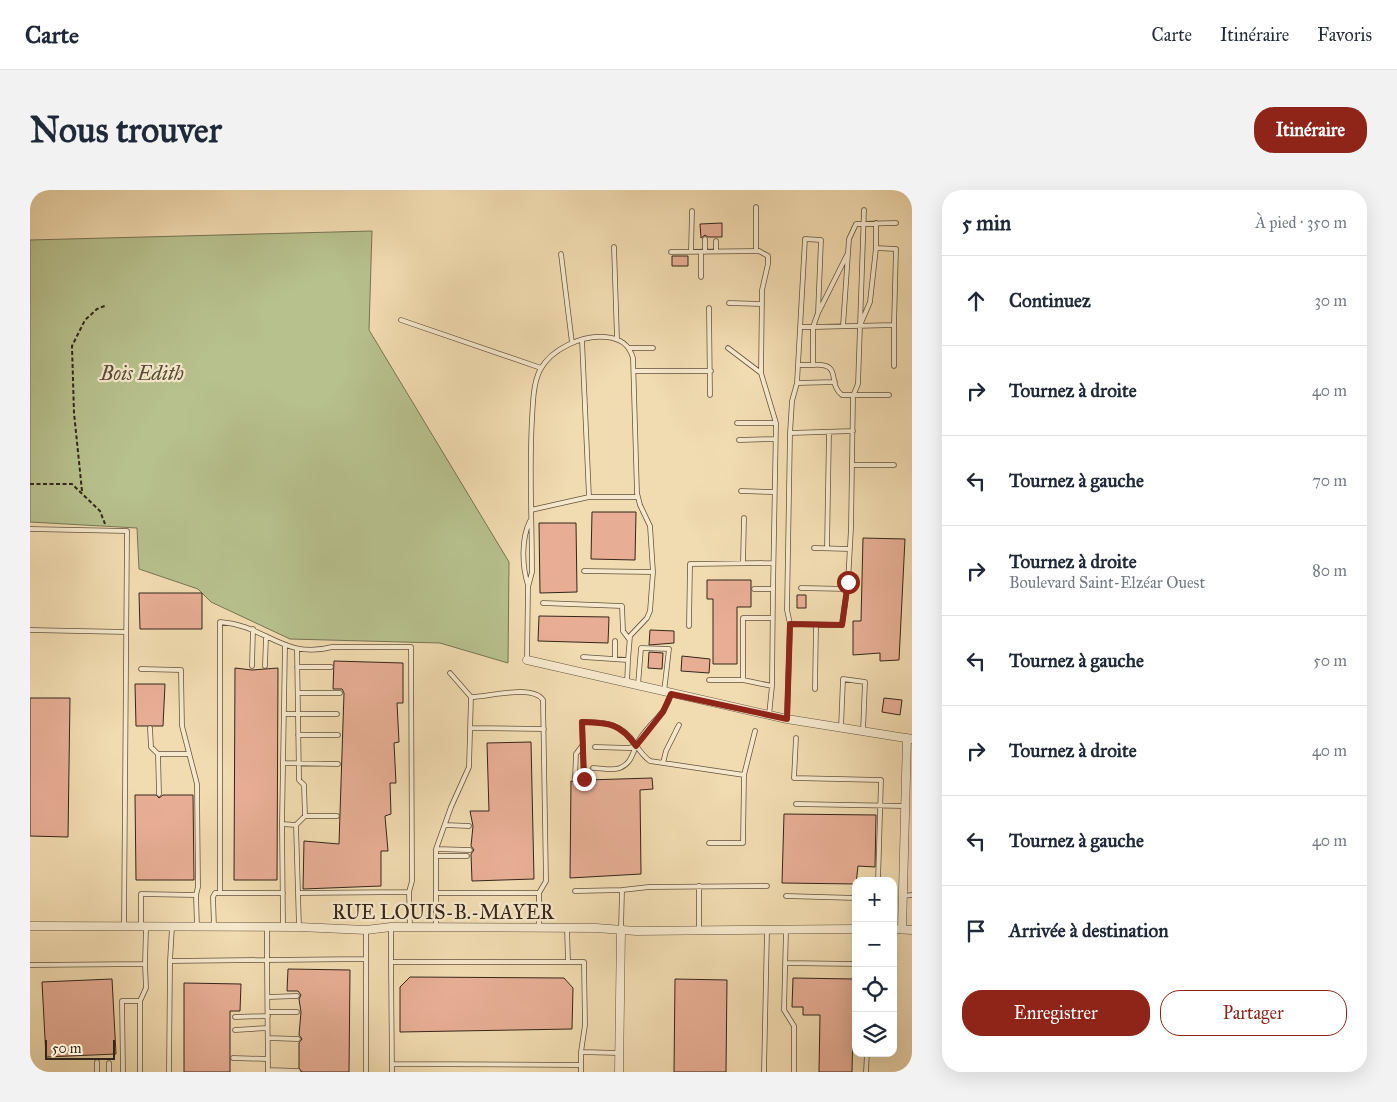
<!DOCTYPE html>
<html lang="fr">
<meta charset="utf-8">
<style>
:root{--surface:#fff;--page:#f2f2f3;--text:#1f2937;--muted:#747a83;--line:#e0e1e3;--accent:#8f2418}
body{margin:0;font-family:"IM FELL Great Primer",serif;background:var(--page);color:var(--text)}
.controls{position:absolute;right:15px;bottom:15px;display:grid;overflow:hidden;border-radius:10px;box-shadow:0 5px 20px #0002}
.controls button{width:45px;height:45px;display:grid;place-items:center;padding:0;border:0;border-bottom:1px solid var(--line);background:var(--surface);color:var(--text);font:25px sans-serif}
.scale{position:absolute;left:15px;bottom:12px;width:70px;box-sizing:border-box;padding-left:5px;border:2px solid #34261a;border-top:0;font-size:14px;line-height:18px;white-space:nowrap;color:#34261a;-webkit-text-stroke:4px #f6e8cc;paint-order:stroke}
.stop{position:absolute;width:15px;height:15px;margin:-11px;border:4px solid #8f2418;border-radius:50%;background:#fff}
.stop.end{background:#8f2418;border-color:#fff;box-shadow:0 1px 5px #0008}
.list{margin:0;padding:0;list-style:none}
h2{display:flex;justify-content:space-between;align-items:center;height:65px;margin:0;padding:0 20px;font-size:21px}
h2 small{font-size:16px;font-weight:400;color:var(--muted)}
.list li{display:grid;grid-template-columns:32px 1fr auto;gap:15px;align-items:center;box-sizing:border-box;height:90px;padding:0 20px;border-top:1px solid var(--line)}
.list b{display:block;font-size:19px;white-space:nowrap}
.list p{margin:0;font-size:16px;white-space:nowrap;color:var(--muted)}
.list em{font-size:16px;font-style:normal;color:var(--muted)}
.actions{display:flex;gap:10px;padding:15px 20px}
.actions a{flex:1;padding:11px 0;border:1px solid var(--accent);border-radius:20px;text-align:center;font-size:18px;color:var(--accent)}
.actions .main{background:var(--accent);color:#fff}
.icon{flex:none;width:28px;height:28px;fill:none;stroke:currentColor;stroke-width:2;stroke-linecap:round;stroke-linejoin:round}
.map{position:relative;flex:none;width:882px;height:882px;overflow:hidden;border-radius:20px}
header{display:flex;align-items:center;gap:30px;box-sizing:border-box;height:70px;padding:0 25px;background:var(--surface);border-bottom:1px solid var(--line)}
header strong{font-size:24px}
nav{display:flex;gap:28px;margin-inline-start:auto;font-size:18px}
.intro{display:flex;align-items:center;justify-content:space-between;box-sizing:border-box;height:120px;padding:0 30px}
h1{margin:0;font-size:35px}
.button{padding:12px 22px;border-radius:20px;background:var(--accent);color:#fff;font-size:18px;font-weight:700}
main{display:flex;gap:30px;padding:0 30px}
aside{flex:1;background:var(--surface);border-radius:20px;box-shadow:0 5px 20px #0002}
.map>svg:first-child{display:block}
</style>
<header>
<strong>Carte</strong>
<nav><a>Carte</a><a>Itinéraire</a><a>Favoris</a></nav>
</header>
<div class="intro"><h1>Nous trouver</h1><a class="button">Itinéraire</a></div>
<main>
<div class="map">
<svg width="882" height="882" viewBox="0 0 882 882">
<rect width="100%" height="100%" fill="#f1dbb0"/>
<filter id="stains"><feTurbulence type="fractalNoise" baseFrequency=".004" numOctaves="4"/><feColorMatrix values="0 0 0 0 .2 0 0 0 0 .09 0 0 0 0 .02 0 0 0 .5 -.17"/></filter>
<radialGradient id="worn" r=".72"><stop offset=".6" stop-color="#630" stop-opacity="0"/><stop offset="1" stop-color="#630" stop-opacity=".3"/></radialGradient>
<path fill="#b7c18d" stroke="#767454" d="M342,41L339,140L479,372L478,473L410,453L260,449L181,412L168,399L109,379L107,338L0,332V50Z"/>
<path fill="#e7ae95" stroke="#34261a" d="M692,33V47H678L675,45L671,48L670,34Z
M642,66H658V76H642Z
M562,322H606L605,370L561,369Z
M509,333H546L547,402L510,403Z
M833,348L875,349L869,470L850,471V463L823,465V431H831Z
M677,390H721V417H707V474H683V409H677Z
M109,403H172V439H110Z
M767,405H776V418H767Z
M509,426L579,427L578,453L508,451Z
M620,440L644,441V453L619,455Z
M619,462L633,463L632,479L618,478Z
M652,466L680,469L679,483L651,481Z
M304,471L373,473V513H367L369,552L364,553L366,593H360L361,624L355,626L358,661H351V696L273,699L274,651L309,654L314,503L312,499H303Z
M205,478L222,480L248,478L247,690H204Z
M105,494H135L133,536H106Z
M0,508H40L38,647L0,646Z
M854,508L872,510L870,525L852,522Z
M501,552L504,689L442,691L441,664L444,660L441,656L443,636L440,621H459L457,553Z
M622,588L623,599L610,600L611,684L540,688L541,591L554,593L557,590Z
M105,605H126L129,608L133,605H163L164,690H106Z
M754,624L846,625L845,677L828,676L826,694L752,693Z
M258,779L320,780L319,882H272L269,878V853L272,849L269,845L271,822L269,809L271,805L268,801H257Z
M380,787L534,788L543,798L542,839L370,842V797Z
M763,788L824,789L822,882H789L790,825H773V817H762Z
M82,789L86,864L16,867L12,792Z
M645,789L697,790L696,882H644Z
M154,793L211,794L210,821H200V882H154Z"/>
<g fill="none" stroke-linecap="round" stroke-linejoin="round">
<defs>
<path id="service" d="M726,17V61
M846,33V58L866,59L864,135L783,137V175C814,173 796,193 812,205H859
M584,57L587,149
M686,61V51
M641,62L729,61L738,66V74L732,100L731,183L746,233L743,399
M661,62L662,21
M675,62V49
M531,64L542,153
M671,87V62
M699,113L732,114
M679,118L680,205
M789,121L817,65
M371,130L511,178
M831,133L840,112L846,58
M813,136L819,49L826,34L866,33
M552,150L559,307
M599,158H623
M698,158L731,183
M768,175H783
M864,176V135
M604,181H681
M767,193L805,192
M707,233H746
M760,243L762,211L767,193L775,49L791,50L788,123L783,137H770
M709,250L745,249
M822,275H864
M711,301L744,302
M501,320L559,307H608
M0,339L97,341L94,737
M784,358L820,359
M797,358L799,242
M713,373L714,328
M554,381L623,382L620,421L617,428L600,446L598,470
M498,395C492,376 491,349 500,331
M771,398L817,399
M724,399H743L742,496
M513,413L592,416L593,441L599,449
M760,434L757,420L760,243L823,241
M659,436L660,374L743,373
M0,440L96,442
M585,451V469
M553,467L598,470L597,493
M497,470L498,397L502,382C502,331 499,280 502,229C503,213 503,194 510,180C521,159 552,145 575,147C590,148 599,154 603,168L607,303L610,315L620,336L623,382
M222,476L223,439
M235,476L236,446
M267,477H301
M111,479L151,480L152,536L167,594L168,697L166,705
M420,483L441,507
M679,490H713L742,496L739,525
M713,490V428H742
M608,495L611,458L639,459L634,502
M785,499L786,435
M268,503H310
M254,524H307
M757,529L760,434L812,435L818,392L821,338L823,206L828,194L834,20
M120,538L121,557L128,564
M440,538L514,539
M811,538L813,489L835,492L833,541
M268,545H308
M766,548L764,588L851,590L848,691
M565,557L599,558L606,556
M253,573L308,574
M633,573L636,561L649,535
M563,578C571,578 583,581 590,578C601,573 602,565 606,556C614,536 636,526 641,504
M545,588L546,564L552,556
M554,589L552,532C570,532 587,532 600,547C607,556 611,565 620,571L714,585
M129,604L128,564H159
M766,614L875,616
M275,626H307
M252,634L255,455
M266,635L275,626L274,595L269,590L267,459
M415,635L439,636
M679,653H713L714,585L725,541
M406,659L440,660
M406,666H437
M545,701L592,700
M190,702V432C236,435 253,470 302,457H381L382,691L379,702
M406,703V659L421,617L439,577L441,507C458,507 503,494 513,510L516,691L509,703
M756,706L826,708
M873,706L882,705
M111,737V704L166,705L167,737
M184,737L183,707L185,703H253
M237,737V770L336,769V740
M253,737L252,634L266,635L268,703
M269,737L268,703L379,702L380,737
M361,737V772H538L537,738
M406,737V703H509V738
M591,739L592,700L619,697L737,696
M756,740L754,820L764,836V882
M669,741V696
M140,771L142,737
M361,772L362,882
M538,772H554L555,835L551,862
M755,773L826,774
M0,775L115,774L116,737
M238,807L267,806
M238,822H267
M205,827L238,826
M205,840L237,838
M238,848L268,849
M203,868L237,869
M67,872V882
M79,873V882
M362,874L551,875
M238,880L268,881
M93,882L92,811H110
M110,882V811L116,798L115,774
M139,882L140,771L237,770L238,882
M336,882V769
M551,882V862L589,863
M734,882L737,740
M836,882L837,863"/>
<path id="minor" d="M497,470L757,529L882,549
M0,736L269,737L336,740L361,737L566,738L606,741L826,739
M863,739L882,740
M872,739L877,548
M589,882L591,739"/>
</defs>
<use href="#service" stroke="#635340" stroke-width="5.5"/>
<use href="#minor" stroke="#635340" stroke-width="9"/>
<path stroke="#34261a" stroke-width="2" stroke-dasharray="4 2.5" stroke-linecap="butt" d="M0,294H42L70,321L75,334
M52,301L44,223L42,156L55,130L67,119L77,115"/>
<use href="#service" stroke="#f6e8cc" stroke-width="4"/>
<use href="#minor" stroke="#f6e8cc" stroke-width="8"/>
</g>
<g fill="none" stroke-linecap="round" stroke-linejoin="round">
<path stroke="#8f2418" stroke-width="6" d="M554,589L552,532C579,533 590,533 606,556L633,522L641,504L757,529L760,434L812,435L818,392"/>
</g>
<g text-anchor="middle" dominant-baseline="central" stroke-width="4.5" stroke-linejoin="round" paint-order="stroke">
<g font-size="20" font-style="italic" fill="#554d37" stroke="#f6e8cc">
<text x="112" y="183">Bois Edith</text>
</g>
<g font-size="20" fill="#34261a" stroke="#f6e8cc">
<text x="413" y="722">RUE LOUIS-B.-MAYER</text>
</g>
</g>
<rect width="100%" height="100%" filter="url(#stains)"/>
<rect width="100%" height="100%" fill="url(#worn)"/>
</svg>
<div class="controls">
<button>+</button>
<button>−</button>
<button><svg class="icon" aria-label="locate" viewBox="0 0 24 24"><circle cx="12" cy="12" r="6"/><path d="M12 2v4M12 18v4M2 12h4M18 12h4"/></svg></button>
<button><svg class="icon" aria-label="layers" viewBox="0 0 24 24"><path d="M12 4l9 5-9 5-9-5zM3 14l9 5 9-5"/></svg></button>
</div>
<div class="scale">50 m</div>
<div class="stop" style="left:818px;top:392px"></div>
<div class="stop end" style="left:554px;top:589px"></div>
</div>
<aside>
<h2>5 min<small>À pied · 350 m</small></h2>
<ul class="list">
<li><svg class="icon" aria-label="ahead" viewBox="0 0 24 24"><path d="M12 20V5M6 11l6-6 6 6"/></svg><div><b>Continuez</b></div><em>30 m</em></li>
<li><svg class="icon" aria-label="right" viewBox="0 0 24 24"><path d="M7 20v-9h11M14 6l5 5-5 5"/></svg><div><b>Tournez à droite</b></div><em>40 m</em></li>
<li><svg class="icon" aria-label="left" viewBox="0 0 24 24"><path d="M17 20v-9H6M10 6l-5 5 5 5"/></svg><div><b>Tournez à gauche</b></div><em>70 m</em></li>
<li><svg class="icon" aria-label="right" viewBox="0 0 24 24"><path d="M7 20v-9h11M14 6l5 5-5 5"/></svg><div><b>Tournez à droite</b><p>Boulevard Saint-Elzéar Ouest</p></div><em>80 m</em></li>
<li><svg class="icon" aria-label="left" viewBox="0 0 24 24"><path d="M17 20v-9H6M10 6l-5 5 5 5"/></svg><div><b>Tournez à gauche</b></div><em>50 m</em></li>
<li><svg class="icon" aria-label="right" viewBox="0 0 24 24"><path d="M7 20v-9h11M14 6l5 5-5 5"/></svg><div><b>Tournez à droite</b></div><em>40 m</em></li>
<li><svg class="icon" aria-label="left" viewBox="0 0 24 24"><path d="M17 20v-9H6M10 6l-5 5 5 5"/></svg><div><b>Tournez à gauche</b></div><em>40 m</em></li>
<li><svg class="icon" aria-label="arrive" viewBox="0 0 24 24"><path d="M6 21V4h12l-3 4 3 4H6"/></svg><div><b>Arrivée à destination</b></div></li>
</ul>
<div class="actions"><a class="main">Enregistrer</a><a>Partager</a></div>
</aside>
</main>
